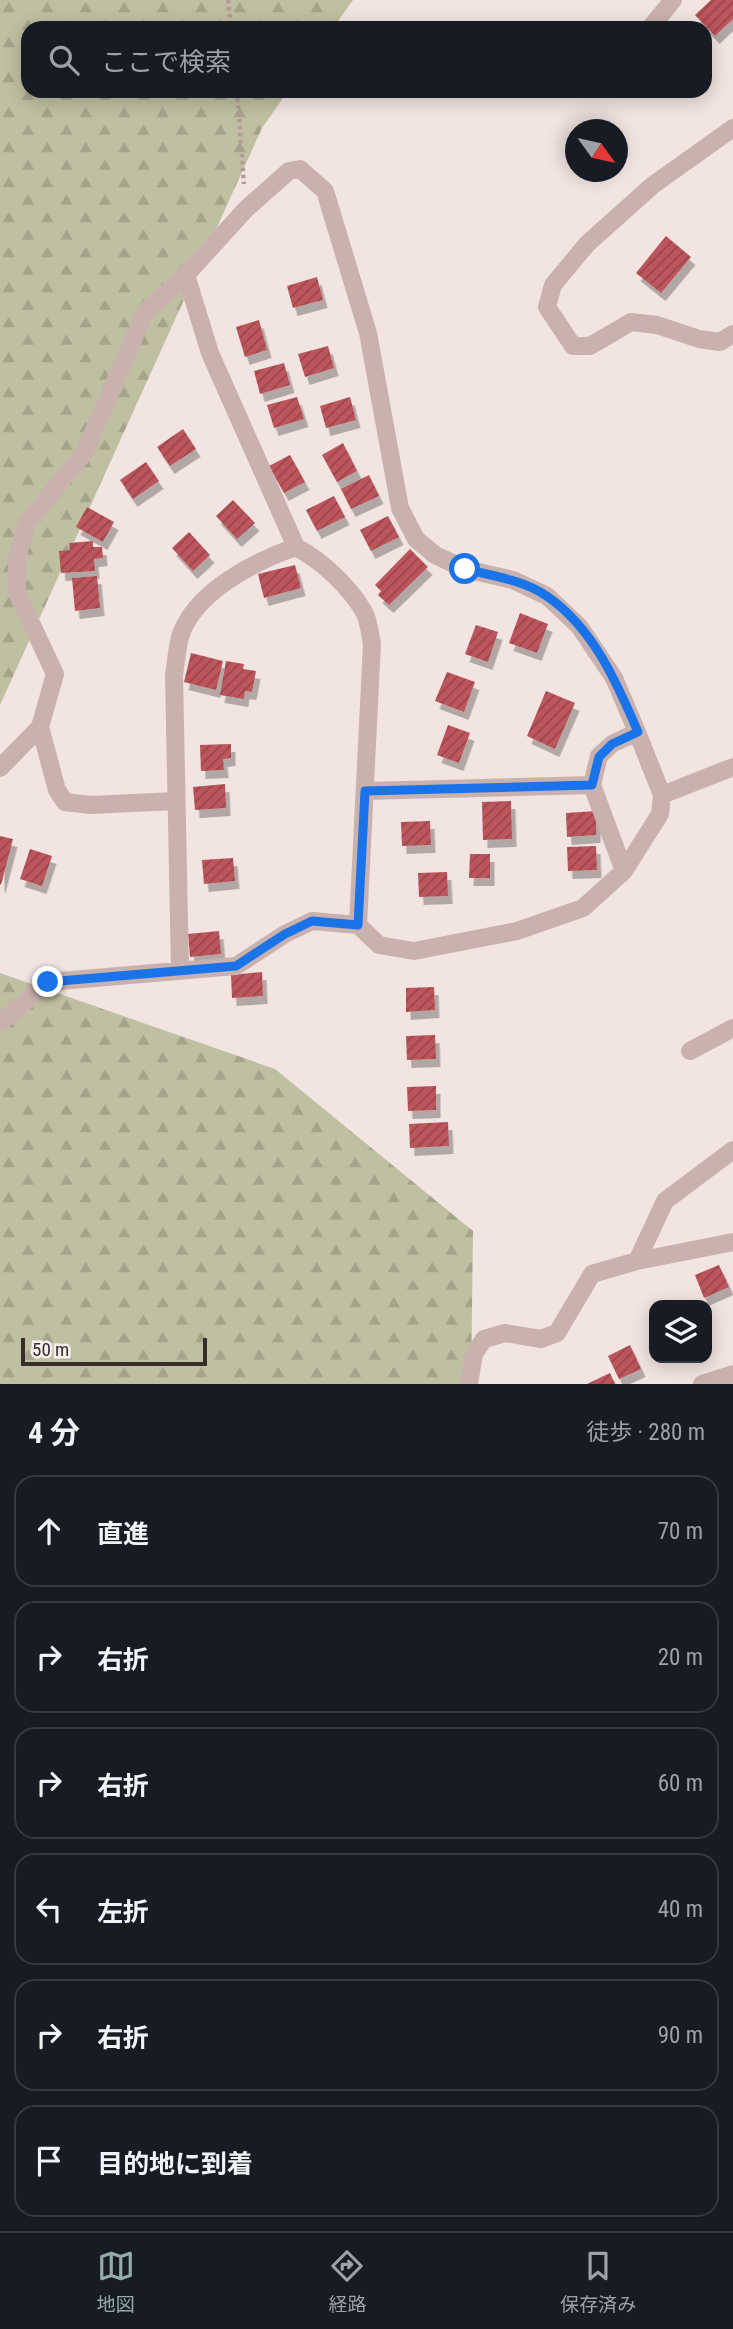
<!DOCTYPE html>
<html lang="ja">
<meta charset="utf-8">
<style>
:root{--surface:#171b24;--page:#242831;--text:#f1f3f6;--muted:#9ea1a6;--line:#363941;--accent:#95aca9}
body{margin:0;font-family:"Roboto Condensed","Noto Sans JP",sans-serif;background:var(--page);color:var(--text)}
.controls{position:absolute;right:21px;bottom:21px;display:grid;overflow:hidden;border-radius:14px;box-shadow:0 4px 18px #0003}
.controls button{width:63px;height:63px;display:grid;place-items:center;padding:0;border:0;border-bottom:2px solid var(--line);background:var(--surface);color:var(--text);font:35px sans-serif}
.compass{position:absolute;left:565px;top:119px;width:63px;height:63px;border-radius:50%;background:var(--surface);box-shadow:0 4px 18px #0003;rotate:123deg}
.scale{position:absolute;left:21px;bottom:18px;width:186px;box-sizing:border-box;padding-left:7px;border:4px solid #382b2b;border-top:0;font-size:19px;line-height:24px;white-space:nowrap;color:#382b2b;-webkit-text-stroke:5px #f9f0ed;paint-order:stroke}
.stop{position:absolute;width:21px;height:21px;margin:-16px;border:5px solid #1a73e8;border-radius:50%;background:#fff}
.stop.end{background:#1a73e8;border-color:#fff;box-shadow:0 2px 7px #0008}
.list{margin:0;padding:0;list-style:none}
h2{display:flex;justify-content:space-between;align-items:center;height:91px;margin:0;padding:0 28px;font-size:30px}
h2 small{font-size:23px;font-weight:400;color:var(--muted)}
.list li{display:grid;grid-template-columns:46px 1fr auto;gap:21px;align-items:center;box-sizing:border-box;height:112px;margin:0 14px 14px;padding:0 14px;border:2px solid var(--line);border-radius:21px}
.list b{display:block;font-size:26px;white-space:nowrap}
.list em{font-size:23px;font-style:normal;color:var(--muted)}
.icon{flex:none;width:38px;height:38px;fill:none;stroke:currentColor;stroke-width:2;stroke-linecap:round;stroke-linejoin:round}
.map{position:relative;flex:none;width:733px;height:1384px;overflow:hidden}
.search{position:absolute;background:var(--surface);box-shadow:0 4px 18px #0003;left:21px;right:21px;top:21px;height:77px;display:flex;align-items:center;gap:18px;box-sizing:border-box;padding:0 24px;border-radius:21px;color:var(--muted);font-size:26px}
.sheet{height:847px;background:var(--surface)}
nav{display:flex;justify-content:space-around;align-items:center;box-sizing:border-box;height:98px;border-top:2px solid var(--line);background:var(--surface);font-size:19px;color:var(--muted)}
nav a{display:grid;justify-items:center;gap:4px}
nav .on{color:var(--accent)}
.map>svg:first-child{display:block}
</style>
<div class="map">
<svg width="733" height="1384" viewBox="0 0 733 1384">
<defs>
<pattern id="forest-firs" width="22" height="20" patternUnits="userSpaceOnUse" patternTransform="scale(1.75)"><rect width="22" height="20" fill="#bfbfa1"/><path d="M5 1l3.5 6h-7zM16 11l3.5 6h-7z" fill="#a5a48b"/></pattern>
<pattern id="building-hatch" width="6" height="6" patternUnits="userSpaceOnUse" patternTransform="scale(1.75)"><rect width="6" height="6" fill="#bc545b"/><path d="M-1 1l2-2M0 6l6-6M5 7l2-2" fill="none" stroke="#9a464b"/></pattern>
<filter id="shadow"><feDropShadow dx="4.5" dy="8" stdDeviation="0" flood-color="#0004"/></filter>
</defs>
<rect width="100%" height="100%" fill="#f1e4e1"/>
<path fill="url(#forest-firs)" d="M0,0H353L333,28H28V91H288L262,128L0,705Z
M0,973L275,1069L473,1231L471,1384H0Z"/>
<path fill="url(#building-hatch)" filter="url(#shadow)" d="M711,0H733V19L715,36L695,15Z
M666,236L691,257L661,293L636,273Z
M317,277L323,300L293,308L287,286Z
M259,320L267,350L245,357L236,327Z
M328,346L334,368L305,377L298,354Z
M284,363L290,385L260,394L254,371Z
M297,397L304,419L274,428L267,405Z
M350,397L356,420L326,428L320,406Z
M183,429L196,449L170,466L157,447Z
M343,443L357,471L337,482L322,455Z
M290,455L305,482L284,493L269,466Z
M146,462L159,481L133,499L120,480Z
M369,475L379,496L351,509L341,489Z
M334,496L345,517L317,531L306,510Z
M233,500L255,523L237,539L216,516Z
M87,507L114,522L103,542L76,527Z
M388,516L399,537L371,551L360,530Z
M189,532L210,555L193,571L172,548Z
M93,541V547H102L103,558L94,559L95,571L61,573L59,551L70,550L69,543Z
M410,549L428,567L389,605L378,595L381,591L375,585Z
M295,565L301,588L264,598L258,574Z
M97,576L100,608L75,611L72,578Z
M520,613L548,624L537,653L509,643Z
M476,625L498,632L488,662L465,654Z
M191,653L223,661L216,690L184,682Z
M226,661L244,664L243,669L256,671L252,692L245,691L244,699L220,695Z
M447,672L475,682L464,712L435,701Z
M546,691L575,703L555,749L527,736Z
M448,725L470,733L459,763L437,755Z
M231,744V758L223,759L224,770L201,771L200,745Z
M225,784L226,808L195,810L193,787Z
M511,801L512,839L483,840L482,802Z
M596,811V835L567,837L566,813Z
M430,821L431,845L402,846L401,822Z
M0,836L13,839L1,885L0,884Z
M596,846L597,870L568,871L567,847Z
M30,849L52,856L42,886L20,879Z
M470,854H490V878H469Z
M233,858L235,881L204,884L202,860Z
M447,872L448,896L419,897L418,873Z
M219,931L221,954L190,957L188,934Z
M262,972L263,996L232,998L231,975Z
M434,987L435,1010L406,1012V988Z
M435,1035L436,1059L407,1060L406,1036Z
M436,1086V1110L408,1111L407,1087Z
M448,1122L449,1146L410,1148L409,1124Z
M719,1265L729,1287L704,1298L695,1275Z
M630,1345L641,1369L619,1379L608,1356Z
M610,1373L615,1384H587Z"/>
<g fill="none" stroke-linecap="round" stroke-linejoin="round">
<path stroke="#b49b97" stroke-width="4.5" stroke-dasharray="3.5 3.5" stroke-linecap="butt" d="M228,0L231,28
M237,91L244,184"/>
<path stroke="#c9b1ad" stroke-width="18" d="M650,28L673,0
M733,128L653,185L587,244L553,285L547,307L573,346H590L631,322L657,325L699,339L720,342L733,334
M186,275L210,353L296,547C322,561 349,586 364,612C369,621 370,634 372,644L358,925
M40,727L57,790L65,802L90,805L176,801
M0,768L40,727L55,674L17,593V558L27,523L84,453L145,312L186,275L246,209L289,171L300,169L325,191L368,333L400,508L416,539L435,555L465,569L513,580L547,596L579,626L614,678L637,732L662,795L660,814L624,871L583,908L517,931L414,951L379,945L358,925L312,921L285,934L236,966L48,982L0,1023
M365,791L592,785
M662,795L733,767
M624,871L592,785L599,756L612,744L637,732
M180,970L174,675C176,662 177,649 180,637C194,592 255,561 296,547
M690,1051L733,1028
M637,1261L665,1201L733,1150
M469,1384L474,1354L484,1339L505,1333L541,1339L557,1333L592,1274L637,1261L733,1242
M702,1384L733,1374"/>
</g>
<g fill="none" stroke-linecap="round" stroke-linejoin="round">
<path stroke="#1a73e8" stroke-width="9" d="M48,982L236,966L285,934L312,921L358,925L365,791L592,785L599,757L612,744L638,732C617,683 593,628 548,597C524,580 493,576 465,569"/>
</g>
</svg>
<div class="controls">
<button><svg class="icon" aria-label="layers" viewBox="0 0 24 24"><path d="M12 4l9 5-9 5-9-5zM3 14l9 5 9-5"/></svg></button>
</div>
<svg class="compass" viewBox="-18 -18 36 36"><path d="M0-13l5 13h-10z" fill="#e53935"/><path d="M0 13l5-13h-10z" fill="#9ea1a6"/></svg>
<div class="scale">50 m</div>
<div class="stop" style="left:465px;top:569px"></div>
<div class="stop end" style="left:48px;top:982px"></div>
<div class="search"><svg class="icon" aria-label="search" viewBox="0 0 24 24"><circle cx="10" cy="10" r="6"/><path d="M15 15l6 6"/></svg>ここで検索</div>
</div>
<section class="sheet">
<h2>4 分<small>徒歩 · 280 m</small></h2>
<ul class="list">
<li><svg class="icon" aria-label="ahead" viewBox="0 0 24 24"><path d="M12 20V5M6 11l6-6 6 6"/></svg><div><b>直進</b></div><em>70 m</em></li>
<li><svg class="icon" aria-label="right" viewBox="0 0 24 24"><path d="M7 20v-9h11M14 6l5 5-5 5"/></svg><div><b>右折</b></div><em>20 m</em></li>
<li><svg class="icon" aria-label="right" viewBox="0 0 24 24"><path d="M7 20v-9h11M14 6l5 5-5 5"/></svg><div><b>右折</b></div><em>60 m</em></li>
<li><svg class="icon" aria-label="left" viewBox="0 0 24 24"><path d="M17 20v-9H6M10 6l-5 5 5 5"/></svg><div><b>左折</b></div><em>40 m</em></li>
<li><svg class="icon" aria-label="right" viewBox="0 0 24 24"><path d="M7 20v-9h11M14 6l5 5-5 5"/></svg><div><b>右折</b></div><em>90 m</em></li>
<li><svg class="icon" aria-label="arrive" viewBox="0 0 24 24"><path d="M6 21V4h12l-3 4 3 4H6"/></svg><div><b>目的地に到着</b></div></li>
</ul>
</section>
<nav>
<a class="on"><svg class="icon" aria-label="map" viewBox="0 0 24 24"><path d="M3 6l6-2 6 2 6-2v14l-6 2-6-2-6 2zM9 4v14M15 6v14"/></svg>地図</a>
<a><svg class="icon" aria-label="directions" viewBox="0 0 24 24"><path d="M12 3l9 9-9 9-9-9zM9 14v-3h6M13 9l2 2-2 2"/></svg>経路</a>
<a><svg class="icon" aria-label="saved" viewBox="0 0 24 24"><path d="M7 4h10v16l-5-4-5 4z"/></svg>保存済み</a>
</nav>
